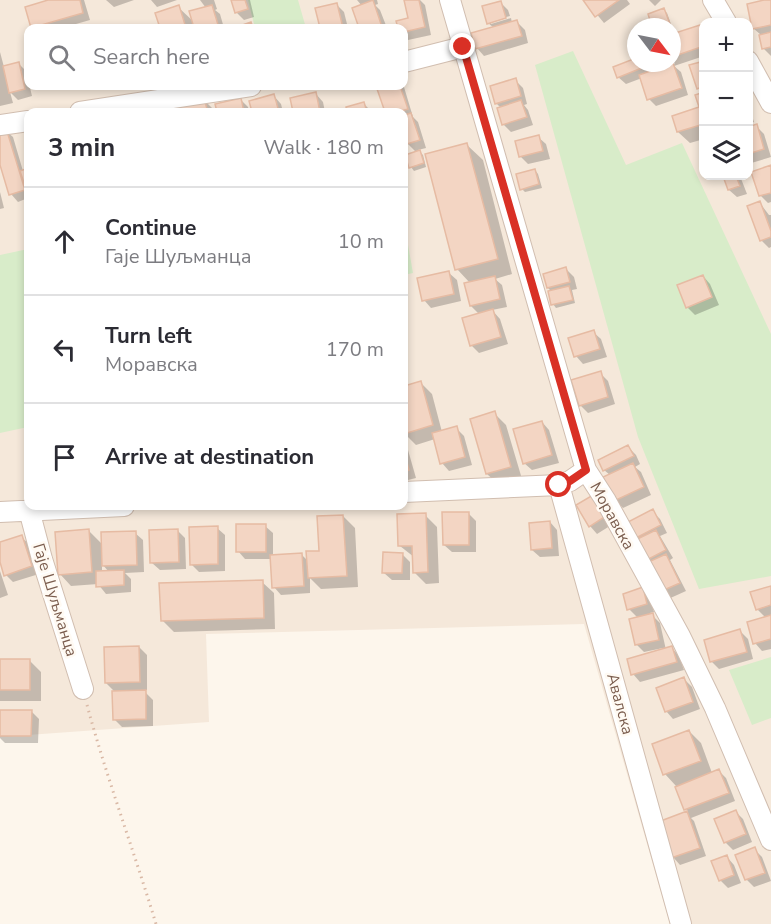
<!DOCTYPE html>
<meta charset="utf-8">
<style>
:root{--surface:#fff;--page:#f7f7f7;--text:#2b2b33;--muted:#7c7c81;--line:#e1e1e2}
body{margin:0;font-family:"Nunito Sans",sans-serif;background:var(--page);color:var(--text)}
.controls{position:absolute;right:18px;top:18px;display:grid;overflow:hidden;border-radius:12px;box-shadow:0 3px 9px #0003}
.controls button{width:54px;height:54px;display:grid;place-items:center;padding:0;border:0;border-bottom:2px solid var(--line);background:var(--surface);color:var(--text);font:30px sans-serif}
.compass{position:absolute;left:627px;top:18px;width:54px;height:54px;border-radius:50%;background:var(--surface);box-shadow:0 3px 9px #0003;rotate:122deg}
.stop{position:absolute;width:18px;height:18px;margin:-14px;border:4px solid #d93025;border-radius:50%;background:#fff}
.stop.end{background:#d93025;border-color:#fff;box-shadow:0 2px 6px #0008}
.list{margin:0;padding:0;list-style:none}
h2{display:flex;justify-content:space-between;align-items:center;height:78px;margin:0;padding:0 24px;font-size:26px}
h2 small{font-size:20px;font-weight:400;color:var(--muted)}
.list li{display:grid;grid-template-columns:39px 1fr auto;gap:18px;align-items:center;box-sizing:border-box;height:108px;padding:0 24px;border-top:2px solid var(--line)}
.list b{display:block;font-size:22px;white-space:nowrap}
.list p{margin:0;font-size:20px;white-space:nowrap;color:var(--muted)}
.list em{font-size:20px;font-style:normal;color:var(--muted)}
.icon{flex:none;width:33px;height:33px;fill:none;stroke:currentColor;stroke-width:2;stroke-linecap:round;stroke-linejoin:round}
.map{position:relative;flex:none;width:771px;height:924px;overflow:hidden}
.search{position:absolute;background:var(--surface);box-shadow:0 3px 9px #0003;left:24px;top:24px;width:384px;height:66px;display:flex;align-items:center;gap:15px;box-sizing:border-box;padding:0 21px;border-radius:12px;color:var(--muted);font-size:22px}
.panel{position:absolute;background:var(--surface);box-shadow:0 3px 9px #0003;left:24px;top:108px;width:384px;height:402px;border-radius:12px}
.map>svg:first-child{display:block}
</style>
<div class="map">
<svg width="771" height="924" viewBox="0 0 771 924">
<rect width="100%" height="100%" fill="#fdf6ec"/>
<path fill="#f5e8da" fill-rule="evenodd" d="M0,0H771V924H670L584,624L206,634L209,722L0,737ZM704,22H748V176H704ZM636,27H672V63H636ZM28,28H404V86H28ZM28,112H404V506H28Z"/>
<path fill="#d8ecc9" d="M248,0H298L306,28H255Z
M573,51L626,165L682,143L771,334V576L699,589L638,437L535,65Z
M404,222L413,273L404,275Z
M28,249V427L0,433V255Z
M771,657V718L752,725L729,670Z"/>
<path fill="#0003" fill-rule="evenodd" d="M53,0H84L90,20L62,28H33L32,27Z
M106,0H134L114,7Z
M151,0H177L157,7Z
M200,0H214L217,9L215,10L220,14L224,28H161L157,14L178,7L194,22L206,8Z
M233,0H250L254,17L244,20L236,12Z
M357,0H377L378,4L375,5L380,10L387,28H360L353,9L362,6Z
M405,0H420L425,5L431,35L408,40L404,36V28H399L398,22L410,19Z
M585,0H627L630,4L604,23Z
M649,0H661L655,6Z
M771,0V56L763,48L761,35L753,28Z
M501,3L508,10L510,16L491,21V24L511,18L512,23L517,22L525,30L528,43L484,56L477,48L494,28L488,23Z
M336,4L344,12L348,28H321L317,9Z
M664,10L667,13L672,27H654Z
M703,25L704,56L674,66L681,72L688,95L656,106L649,99L642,78L626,84L618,77L636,60V63H666L667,66L675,64L672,61V36Z
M0,52L4,67L18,63L26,71L32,96L18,100L10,92L13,103L0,106Z
M704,62V139L690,143L678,132L674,117L701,108L703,93L698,88Z
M515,80L523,88L527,104L524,105L528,110L533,125L511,132L503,124L501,108L496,103Z
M378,86H402L404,87L413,117L418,122L426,148L418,150L423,155L426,167L414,171L411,167L417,153L408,144L404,129V112H387Z
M316,94L323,102L325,112H295L292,99Z
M274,96L281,104L283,112H254L251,102Z
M240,99L248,107L249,112H218L217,105Z
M204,100L212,108L213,112H183L182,106Z
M364,104L372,112H349L347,108Z
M748,104L754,122L748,124Z
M756,126L764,134L771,157L748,164V129Z
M5,130L13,137L23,171L28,170V198L18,202L11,194L0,162Z
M538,137L546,144L550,159L528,164L520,156Z
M467,145L483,160L512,274L495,279L502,285L507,307L492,310L500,319L508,344L479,353L471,345L480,315L471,306L466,284L470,283L457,269Z
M771,167V202L768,203L761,196L753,173Z
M535,170L538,174L542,188L525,192L522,189Z
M724,176H740L747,194L737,197L729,190Z
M0,192L4,208L0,209Z
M760,203L769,215H771V247L769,248L761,240Z
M566,269L574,277L577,289L572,290L575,303L556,308L553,304L552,292L548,288Z
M449,273L457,280L461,301L431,308L424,300Z
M703,276L710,284L719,305L695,315L687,307Z
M593,332L601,339L607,357L583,364L576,356L570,339Z
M600,373L608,381L615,404L588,413L580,405Z
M421,383L432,394L442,432L456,428L464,436L472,465L449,471L442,463L435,439L416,445L404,433V387Z
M494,413L506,425L522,479L499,485L487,474L471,420Z
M542,422L549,430L559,463L532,470L524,463Z
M404,446L408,450L416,478L404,481Z
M628,447L636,455L640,464L635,467L641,472L651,495L623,508L615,500L610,475L604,470Z
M593,497L613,524L597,534L590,526Z
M652,511L660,519L667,533L660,536L673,558L670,560L686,591L666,600L635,538Z
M468,513L476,521V552H452L444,545Z
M425,515L437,527L439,583L426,584L414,572V557L400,546Z
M343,516L355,528L358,587L321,589L310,578V593L281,595L274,587L272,559H245L238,551L265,526L273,533V556L301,554L308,561L320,552Z
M550,522L557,530L559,556L540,557L532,550Z
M217,528L225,535V571L199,572L191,564Z
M89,531L103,545L135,533L143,540L144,572L125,573L131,579V592L106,594L98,584L71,586L60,574ZM102,564L109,572H102Z
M178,531L185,538L186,569L160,570L152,563Z
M21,537L29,544L39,574L13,582L6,575L0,557V544Z
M402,554L410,562V580H392L384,573Z
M0,571L8,595L0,598Z
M262,582L274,593L275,629L174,632L162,620Z
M771,587V649L762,651L755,643L766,618L757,609Z
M642,589L650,597L654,612L650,613L660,623L666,650L672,648L679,656L684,670L640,682L633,674L664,650L663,648L644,652L636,644L638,618L629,609Z
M740,631L748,639L753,659L719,669L711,661Z
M139,647L147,655V690H143L153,700V726L122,727L114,719L116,693L106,683Z
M0,660H29L41,672V701H0Z
M684,679L692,687L700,709L673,719L666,711Z
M0,711H31L39,719L38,743H5L0,738Z
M689,731L701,743L712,773L719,771L726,778L735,801L691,818L694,821L706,856L680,865L673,857L660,823L688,812L676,786L665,774L654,745Z
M736,812L743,819L752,842L733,850L725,842Z
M754,849L762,857L771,881L754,887L746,879Z
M727,857L734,865L741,883L728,888L720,880Z"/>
<path fill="#f3d5c3" stroke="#e6bba3" stroke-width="1.5" d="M48,0H80L83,13L31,28L25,7Z
M231,0H245L248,9L235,13Z
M373,0L382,27L359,28L352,8Z
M404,0H419L425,27L404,32V28H398L396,21L408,18Z
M583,0H619L595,17Z
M764,0H771V25L752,29L747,4Z
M501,1L506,18L487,24L482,6Z
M337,3L343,28H320L315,8Z
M179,5L186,28H160L155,13Z
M212,5L219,28H194L189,11Z
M664,8L670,24L662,27H652L648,14Z
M517,20L522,36L475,49L471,33Z
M251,22L253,28H234Z
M703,24L704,46L672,57V34Z
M771,32V47L762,49L759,35Z
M636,58V63H654L617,78L613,67Z
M704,61V86L697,89L689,65Z
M19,62L25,89L9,93L3,66Z
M673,63L682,88L647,100L639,75Z
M516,78L521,96L495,104L490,86Z
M376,86H400L408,109L398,112H385Z
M316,92L320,112H293L290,98Z
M704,92V124L677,132L672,116L699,107L695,95Z
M274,94L279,112H266L265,110L252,112L249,101Z
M241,98L244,112H217L215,104Z
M204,99L208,112H182L180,105Z
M521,100L527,117L502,125L497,108Z
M364,102L367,112H347L346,107Z
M172,106L174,112H152Z
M411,113L420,140L407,144L404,134V115Z
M757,124L764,149L748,154V127Z
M6,128L25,190L9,195L0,165V130Z
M539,135L543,151L519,157L515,141Z
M467,143L498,259L455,270L425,154Z
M420,150L424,163L409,168L405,155Z
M771,165V193L759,196L751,172Z
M28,168V188L26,189L20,171Z
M535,169L539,184L520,190L516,174Z
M723,176H736L740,186L728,190Z
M760,201L771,231V237L760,241L747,206Z
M566,267L570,282L547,288L543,274Z
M449,271L454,294L422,301L417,278Z
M703,275L712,297L686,308L677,285Z
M495,276L500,299L470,306L464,283Z
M569,286L573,300L551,305L548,291Z
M493,309L501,337L470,346L462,318Z
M594,330L600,349L574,357L568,338Z
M601,371L608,397L579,406L571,380Z
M421,381L433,425L404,434V386Z
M495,411L511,467L486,474L470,419Z
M542,421L552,455L523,464L513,429Z
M457,426L465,457L440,464L432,433Z
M628,445L634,456L603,471L598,460Z
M404,451L409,470L404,472Z
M633,463L644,487L614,501L603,477Z
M593,495L606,516L589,527L576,505Z
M653,509L661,525L634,539L626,523Z
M442,512H469V545H443Z
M426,513L428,572L413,573L412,546H398L397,514Z
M343,515L347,576L308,578L306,551H319L317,516Z
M550,521L552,548L531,550L529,523Z
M236,524H266V552H236Z
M218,526V564L190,565L189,527Z
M89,529L92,572L58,575L55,532Z
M178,529L179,562L150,563L149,530Z
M656,530L666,550L641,563L631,542Z
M136,531L137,565L102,566L101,532Z
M22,535L32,566L4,576L0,562V542Z
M383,552L403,553L402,573H382Z
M302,553L304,586L272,588L270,555Z
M666,554L680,583L657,593L644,564Z
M124,570V585L96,587V571Z
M263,580L264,618L161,621L159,583Z
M771,586V605L756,610L750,592Z
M643,587L647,604L627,610L623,594Z
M653,613L659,640L635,645L629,619Z
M771,615V639L753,644L747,622Z
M740,629L747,652L710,662L704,640Z
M139,646L140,682L105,683L104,647Z
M672,646L677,662L631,675L627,659Z
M0,659H30V690H0Z
M684,677L693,702L665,712L656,688Z
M146,690V719L113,720L112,691Z
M0,710H32L31,736H0Z
M689,730L701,761L663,775L652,744Z
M719,769L729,793L684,810L675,787Z
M736,810L746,834L724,843L714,819Z
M687,811L700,848L671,858L658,822Z
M755,847L765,873L745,880L735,855Z
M727,855L734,875L719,881L711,861Z"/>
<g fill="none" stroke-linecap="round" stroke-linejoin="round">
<defs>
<path id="minor" d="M450,0L586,470L606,501L680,636L715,708L771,840
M713,0L726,22
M748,61L771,103
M404,62L463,47
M80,112L251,86
M0,125L28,121
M559,485L681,924
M404,492L559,485L570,481L586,470
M29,510L42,559L83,689
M0,512L124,506"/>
</defs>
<use href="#minor" stroke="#d1beb0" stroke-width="22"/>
<path stroke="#d9b8a5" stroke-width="3" stroke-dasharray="1.5 4.5" stroke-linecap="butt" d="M87,705C107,779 134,851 156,924"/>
<use href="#minor" stroke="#fff" stroke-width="20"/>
</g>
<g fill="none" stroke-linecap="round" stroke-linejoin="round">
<path stroke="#d93025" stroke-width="8" d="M463,47L586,470L570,481L559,485"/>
</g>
<g text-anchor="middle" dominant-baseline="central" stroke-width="5" stroke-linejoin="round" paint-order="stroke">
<g font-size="16" fill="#7a5c4d" stroke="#fffaf3">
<text transform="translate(612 516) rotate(61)">Моравска</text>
<text transform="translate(55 600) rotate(73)">Гаје Шуљманца</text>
<text transform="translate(620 704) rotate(75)">Авалска</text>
</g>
</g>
</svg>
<div class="controls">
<button>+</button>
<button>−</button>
<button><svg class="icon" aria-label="layers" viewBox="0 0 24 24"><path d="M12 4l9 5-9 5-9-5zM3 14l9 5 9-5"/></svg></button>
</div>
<svg class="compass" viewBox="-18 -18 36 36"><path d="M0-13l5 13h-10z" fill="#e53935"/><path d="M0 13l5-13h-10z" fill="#7c7c81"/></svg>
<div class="stop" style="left:559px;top:485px"></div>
<div class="stop end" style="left:463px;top:47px"></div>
<div class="search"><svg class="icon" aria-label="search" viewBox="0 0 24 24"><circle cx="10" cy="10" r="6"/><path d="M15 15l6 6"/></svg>Search here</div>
<section class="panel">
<h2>3 min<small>Walk · 180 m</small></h2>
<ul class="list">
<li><svg class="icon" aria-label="ahead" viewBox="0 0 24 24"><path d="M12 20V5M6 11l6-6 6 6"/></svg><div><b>Continue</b><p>Гаје Шуљманца</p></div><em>10 m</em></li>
<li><svg class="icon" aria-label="left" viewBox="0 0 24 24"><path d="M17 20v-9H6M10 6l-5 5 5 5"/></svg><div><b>Turn left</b><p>Моравска</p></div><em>170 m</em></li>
<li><svg class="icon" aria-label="arrive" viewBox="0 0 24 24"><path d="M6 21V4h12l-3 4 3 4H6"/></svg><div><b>Arrive at destination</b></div></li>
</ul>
</section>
</div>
